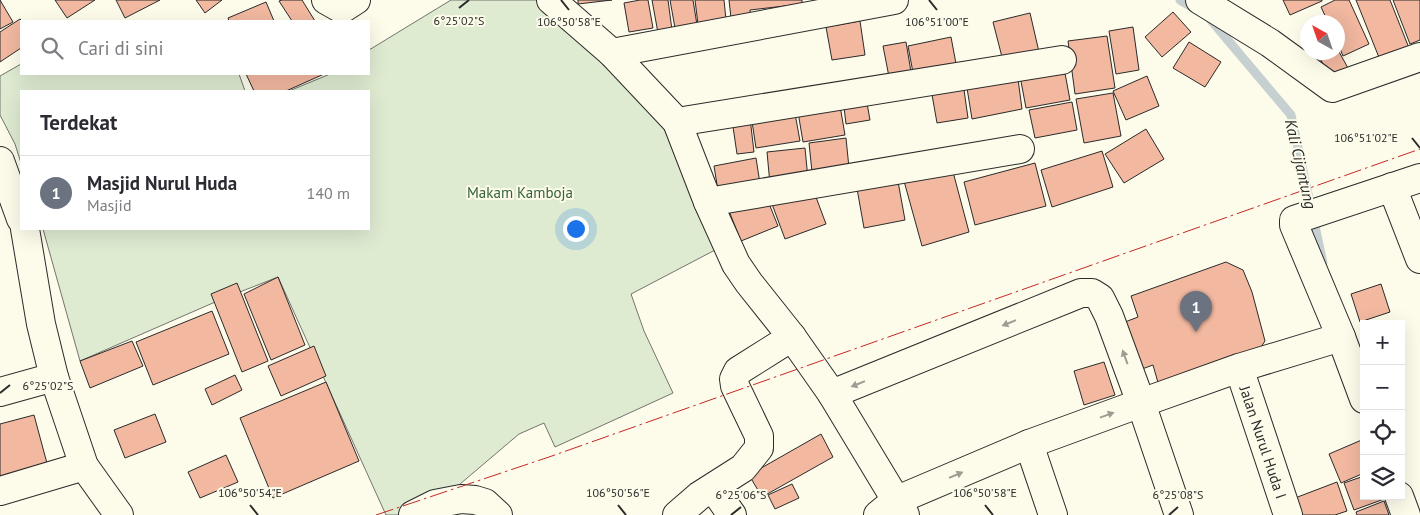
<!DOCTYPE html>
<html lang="id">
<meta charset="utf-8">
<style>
:root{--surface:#fff;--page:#f7f7f7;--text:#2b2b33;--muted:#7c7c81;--line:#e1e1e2;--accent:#d93025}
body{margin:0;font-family:"PT Sans",sans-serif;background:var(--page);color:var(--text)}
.controls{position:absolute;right:15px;bottom:15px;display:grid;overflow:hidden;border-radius:0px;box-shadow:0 5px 20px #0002}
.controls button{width:45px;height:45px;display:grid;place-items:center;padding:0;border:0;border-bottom:1px solid var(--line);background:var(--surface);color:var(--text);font:25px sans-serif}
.compass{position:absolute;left:1300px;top:15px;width:45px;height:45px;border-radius:50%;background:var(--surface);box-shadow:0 5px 20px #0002;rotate:320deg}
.you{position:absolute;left:575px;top:228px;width:18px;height:18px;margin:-12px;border:4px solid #fff;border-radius:50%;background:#1a73e8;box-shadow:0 0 0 8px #1a73e833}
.badge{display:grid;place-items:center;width:32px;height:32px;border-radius:50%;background:var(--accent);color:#fff;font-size:16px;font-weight:700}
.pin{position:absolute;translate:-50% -41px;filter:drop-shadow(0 1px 2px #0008)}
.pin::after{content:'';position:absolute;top:26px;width:18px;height:15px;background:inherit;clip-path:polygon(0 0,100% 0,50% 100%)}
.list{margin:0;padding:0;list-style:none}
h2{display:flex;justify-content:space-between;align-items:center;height:65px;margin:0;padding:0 20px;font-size:21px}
h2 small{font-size:16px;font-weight:400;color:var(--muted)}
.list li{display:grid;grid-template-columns:32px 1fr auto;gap:15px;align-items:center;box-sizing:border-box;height:75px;padding:0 20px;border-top:1px solid var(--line)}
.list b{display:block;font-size:19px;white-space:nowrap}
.list p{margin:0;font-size:16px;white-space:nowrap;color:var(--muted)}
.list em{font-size:16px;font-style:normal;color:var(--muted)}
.icon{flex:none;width:28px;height:28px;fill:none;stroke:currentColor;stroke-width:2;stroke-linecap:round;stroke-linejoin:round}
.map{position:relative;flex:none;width:1420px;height:515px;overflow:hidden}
.search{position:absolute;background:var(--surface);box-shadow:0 5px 20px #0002;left:20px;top:20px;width:350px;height:55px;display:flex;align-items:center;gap:12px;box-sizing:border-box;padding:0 18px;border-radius:0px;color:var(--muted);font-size:19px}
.panel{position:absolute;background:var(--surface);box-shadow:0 5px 20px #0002;left:20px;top:90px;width:350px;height:140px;border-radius:0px}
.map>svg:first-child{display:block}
</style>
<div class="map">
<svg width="1420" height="515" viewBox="0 0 1420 515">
<rect width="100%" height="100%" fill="#fdfbea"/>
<path fill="#deebd1" stroke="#74746e" d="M451,0H537L571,29L673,133L717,249L631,294L644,331L673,393L555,447L544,423L519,434L440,501L410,515H386L278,277L222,299L80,361L43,229H369V91H289L330,74H369V50Z
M21,64V74H239L245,91H21V163L15,144L0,115V76Z"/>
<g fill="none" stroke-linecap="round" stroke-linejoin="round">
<path stroke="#c7d0d0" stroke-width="9" d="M1180,0L1197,10
M1210,19L1291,115L1323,263"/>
</g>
<path fill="#f2b8a0" stroke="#2b2b2b" d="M0,0L13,22L0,29Z
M55,0H95L67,18Z
M116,0H160L125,18Z
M196,0H222L205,13Z
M282,0H302L315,21H292L279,1Z
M578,0H612L578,4Z
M640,0H648L653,28L629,32L624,3Z
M652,0H668L672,30L658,33Z
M670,0H693L697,25L675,28Z
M695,0H724L726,20L698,24Z
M729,0H802V4L750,10L751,25L732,27Z
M1283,0H1322V1L1290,15Z
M1335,0H1349L1369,44L1343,56L1338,44V22H1328L1321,7Z
M1356,0H1390L1409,48L1380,60Z
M1393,0H1420V40L1410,44Z
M266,2L274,21H229L228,18Z
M1173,12L1191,32L1162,57L1145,37Z
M1030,13L1039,52L1003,61L993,22Z
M20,19L22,21L21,48L0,62V32Z
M860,21L865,55L832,60L826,27Z
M1133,27L1139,70L1116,74L1109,31Z
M1107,36L1115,88L1075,94L1068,41Z
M951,37L957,69L914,78L908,46Z
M906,42L912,78L890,82L883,46Z
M1189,42L1221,62L1205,87L1173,68Z
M1338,50L1348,68L1332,79L1316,52H1338Z
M1064,68L1070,100L1026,108L1020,76Z
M246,74H324L286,91H254Z
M1147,76L1159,106L1126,120L1113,91Z
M1018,79L1022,109L972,119L967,88Z
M963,83L968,118L937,123L931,89Z
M1113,93L1121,136L1084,143L1076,99Z
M839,100L845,135L803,142L797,106Z
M1072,102L1077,130L1035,138L1029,110Z
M867,103L870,120L846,124L844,107Z
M794,108L800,141L756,148L751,115Z
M750,118L754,152L737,154L732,120Z
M1146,129L1164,159L1124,183L1105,154Z
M846,138L849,168L812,172L809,143Z
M805,148L808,179L770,184L767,152Z
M1102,151L1113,187L1052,207L1041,170Z
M756,158L761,190L719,197L714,166Z
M1035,163L1046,206L975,225L964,182Z
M952,168L969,232L922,246L904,181Z
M897,176L905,220L864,228L856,183Z
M813,189L826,224L785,239L772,204Z
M766,196L778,226L741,241L729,211Z
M1226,262L1243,270L1252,292L1265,341L1255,356L1159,386L1153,365L1142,369L1125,322L1138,317L1131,296Z
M278,277L305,345L271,360L244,294Z
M237,283L268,361L242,372L211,294Z
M1381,284L1390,312L1360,322L1351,294Z
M212,311L229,354L153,385L136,342Z
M132,341L143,366L90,388L80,361Z
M314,346L326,376L281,396L268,366Z
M1104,362L1115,395L1084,405L1074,371Z
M235,375L242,390L212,405L205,389Z
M326,382L359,461L273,498L240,418Z
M155,414L166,442L125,458L114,430Z
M34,415L48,467L0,480V424Z
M821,434L833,457L762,497L749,475Z
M1364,439V473L1341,483L1329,454Z
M226,455L238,482L200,498L188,472Z
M1364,476V496H1386L1387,498L1354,510L1344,483Z
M1337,482L1347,511L1335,515H1301L1295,498Z
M792,484L799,498L775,509L768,495Z
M1384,501L1389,515H1357L1356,512Z"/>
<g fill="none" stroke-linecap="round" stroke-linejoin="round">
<defs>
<g id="minor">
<path d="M326,0L342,9L356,0"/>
<path d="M551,0L612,53L677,122L708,202L736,264L749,283L792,337L832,394L905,515"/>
<path d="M1200,0L1270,43L1332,88L1420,57"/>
<path d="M612,53L894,0"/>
<path d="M677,122L1062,60"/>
<path d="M1392,187L1420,259"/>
<path d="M708,202L1020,149"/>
<path d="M1341,337L1364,399"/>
<path id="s1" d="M1239,368L1288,515"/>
<path d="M0,392L54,377"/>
<path d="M832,394L1081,293H1092L1100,298L1109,316L1141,403L1179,515"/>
<path d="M1029,444L1053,515"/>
<path d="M713,488L732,515"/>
<path d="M0,491L84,466"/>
<path d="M1399,496L1406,515"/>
<path d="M413,515L435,504L461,499L475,500L485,503L498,515"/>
<path d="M677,515L699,496L743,468L759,448V436L735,386L734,379L738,371L792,337"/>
<path d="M878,515L895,501L1029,444L1141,403L1239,368L1341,337L1294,225V220L1420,178"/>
</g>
<path id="tertiary" d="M0,161L21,219
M25,229L41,324L54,377L84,466L119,515"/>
</defs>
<use href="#minor" stroke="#2b2b2b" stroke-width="30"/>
<use href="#tertiary" stroke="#2b2b2b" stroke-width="30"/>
<use href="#minor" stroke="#fdfbea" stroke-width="28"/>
<use href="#tertiary" stroke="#fdfbea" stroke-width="28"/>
<path stroke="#c62828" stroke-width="1" stroke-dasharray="18 4 2.5 4" stroke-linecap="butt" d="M376,515L549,457L1420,149"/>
</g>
<defs><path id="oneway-solid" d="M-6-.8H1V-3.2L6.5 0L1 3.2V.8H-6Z" transform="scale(1.25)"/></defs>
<g fill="#9e9d94">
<use href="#oneway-solid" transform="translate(1009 323) rotate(158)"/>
<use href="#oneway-solid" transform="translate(1125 357) rotate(-110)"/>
<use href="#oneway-solid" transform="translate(858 384) rotate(158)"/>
<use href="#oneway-solid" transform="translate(1107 415) rotate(-20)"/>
<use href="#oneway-solid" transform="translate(956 475) rotate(-23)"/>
</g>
<path fill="none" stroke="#2b2b2b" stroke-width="2" d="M561,0L569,10M929,0L937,10M459,8L469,0M1412,138L1420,148M0,393L10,385M250,505L258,515M618,505L626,515M985,505L993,515M731,515L741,507M1169,515L1178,507"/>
<g text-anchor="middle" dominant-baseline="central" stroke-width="4" stroke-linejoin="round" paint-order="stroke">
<g font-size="15" fill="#34623c" stroke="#fdfbea">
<text x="520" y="192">Makam Kamboja</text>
</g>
<g font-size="15" fill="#2b2b2b" stroke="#fdfbea">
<text stroke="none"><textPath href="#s1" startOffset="78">Jalan Nurul Huda I</textPath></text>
</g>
<g font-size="16" font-style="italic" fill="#2b2b2b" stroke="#fdfbea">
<text transform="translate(1301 164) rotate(77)">Kali Cijantung</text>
</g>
</g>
<g font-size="12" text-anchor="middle" fill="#2b2b2b" stroke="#fdfbea" stroke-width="4" stroke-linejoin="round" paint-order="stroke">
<text x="459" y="25">6°25'02"S</text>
<text x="569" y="26">106°50'58"E</text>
<text x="937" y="26">106°51'00"E</text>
<text x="1366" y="142">106°51'02"E</text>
<text x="48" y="390">6°25'02"S</text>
<text x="250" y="497">106°50'54"E</text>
<text x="618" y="497">106°50'56"E</text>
<text x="985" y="497">106°50'58"E</text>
<text x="741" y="499">6°25'06"S</text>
<text x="1178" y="499">6°25'08"S</text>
</g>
</svg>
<div class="controls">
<button>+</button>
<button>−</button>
<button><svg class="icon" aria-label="locate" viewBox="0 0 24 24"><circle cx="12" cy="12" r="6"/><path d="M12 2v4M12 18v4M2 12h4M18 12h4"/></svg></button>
<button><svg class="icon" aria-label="layers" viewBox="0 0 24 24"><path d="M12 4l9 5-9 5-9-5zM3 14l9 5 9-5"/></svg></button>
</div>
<svg class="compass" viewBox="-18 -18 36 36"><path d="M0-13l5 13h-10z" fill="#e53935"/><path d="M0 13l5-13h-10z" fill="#7c7c81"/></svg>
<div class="you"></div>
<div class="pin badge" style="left:1196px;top:332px;background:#6b7280">1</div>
<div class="search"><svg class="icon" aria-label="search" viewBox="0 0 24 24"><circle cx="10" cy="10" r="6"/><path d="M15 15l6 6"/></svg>Cari di sini</div>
<section class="panel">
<h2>Terdekat<small></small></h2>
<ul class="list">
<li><span class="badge" style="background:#6b7280">1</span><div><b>Masjid Nurul Huda</b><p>Masjid</p></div><em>140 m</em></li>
</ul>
</section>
</div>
